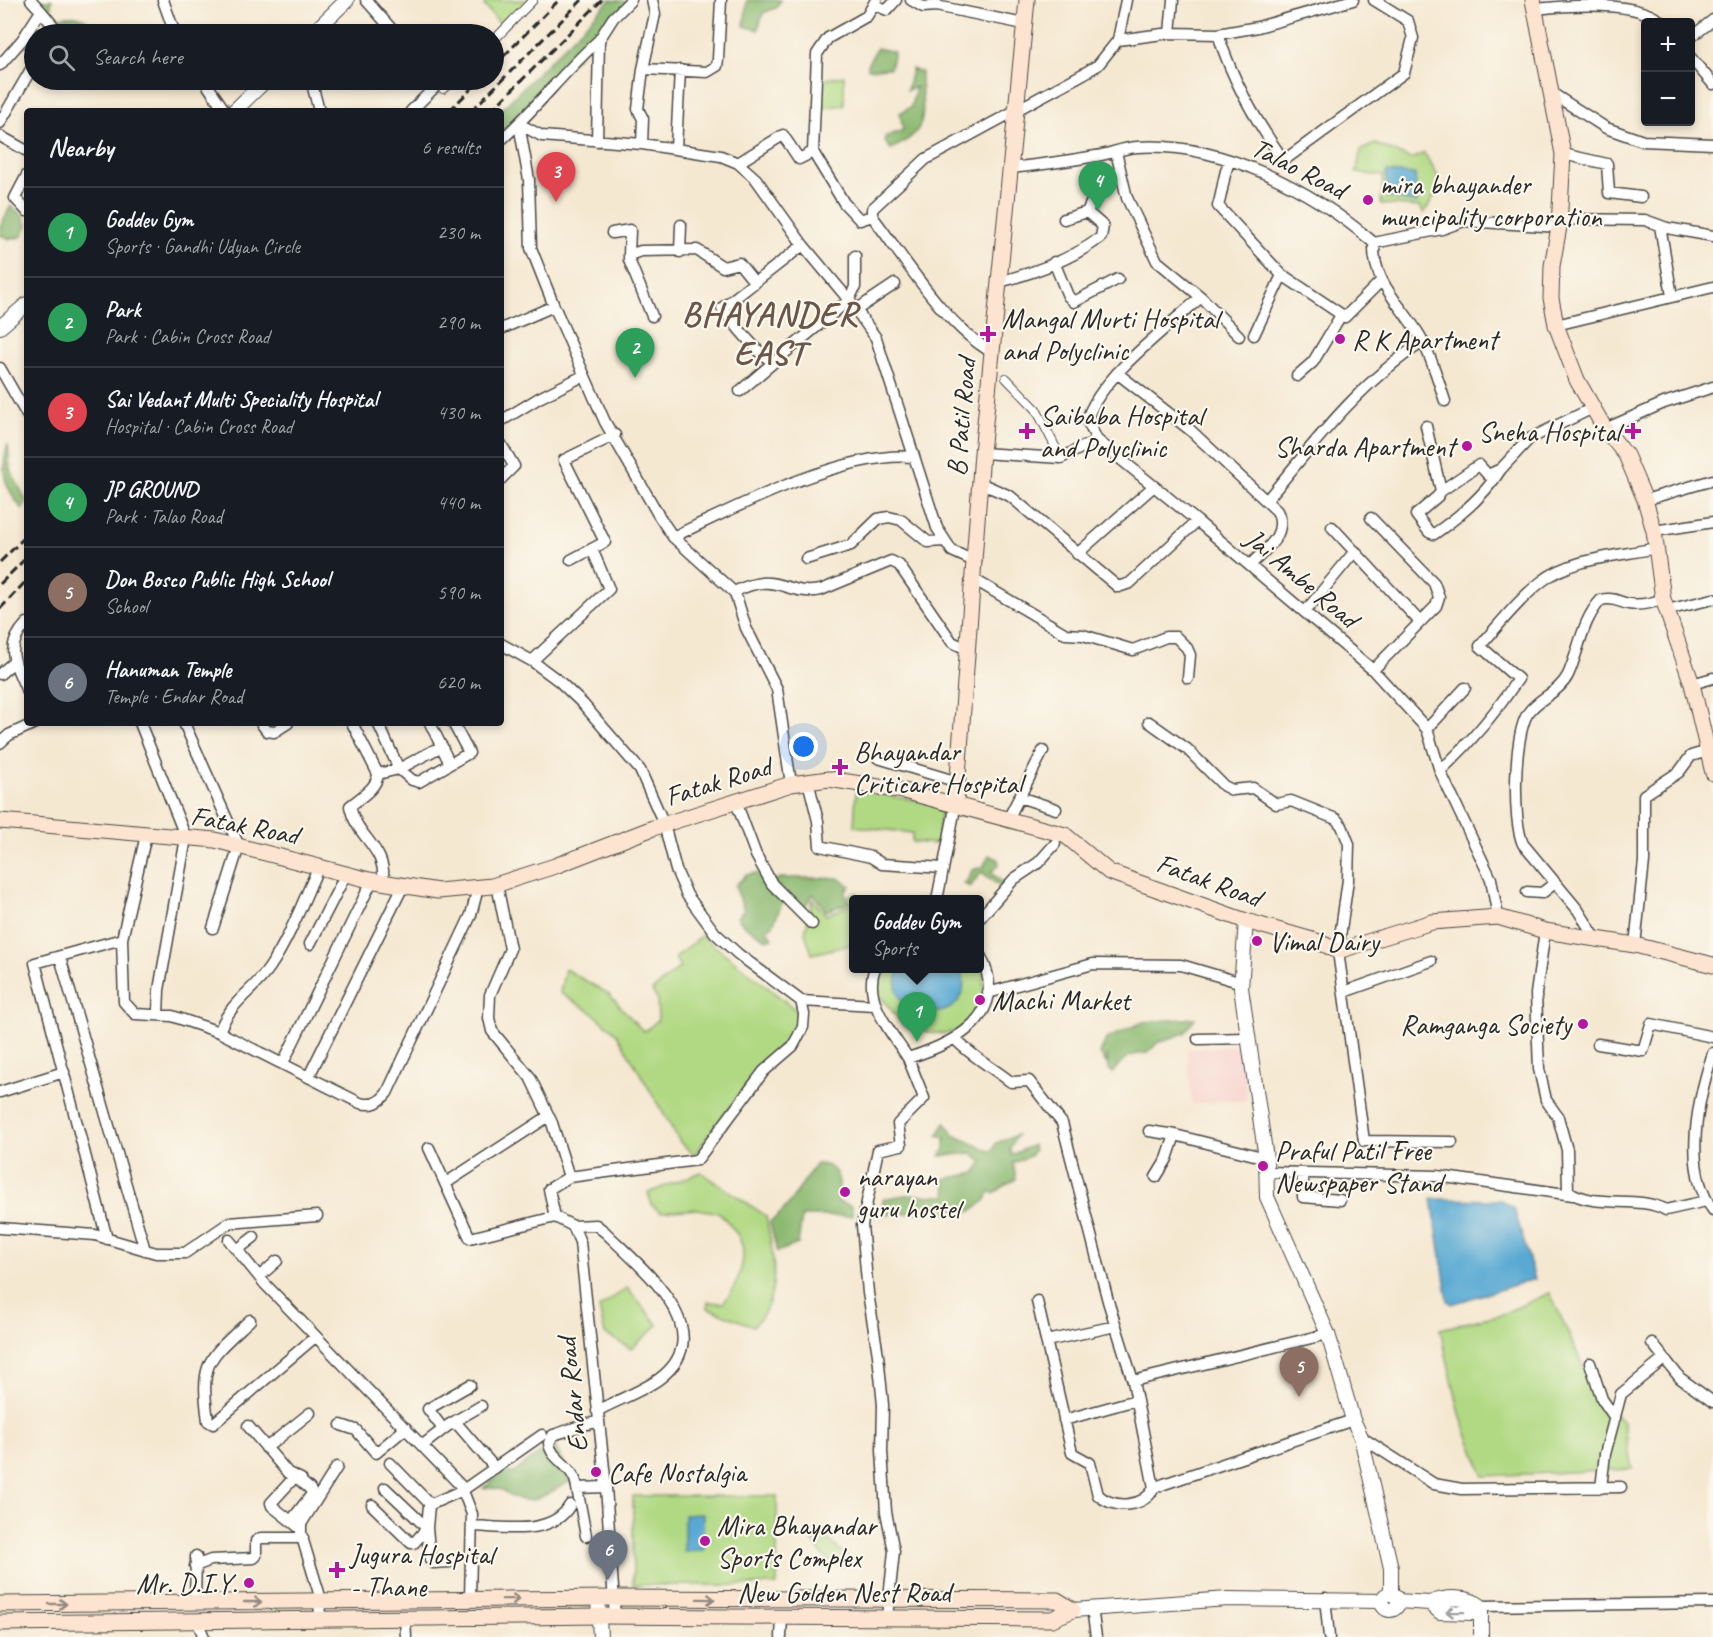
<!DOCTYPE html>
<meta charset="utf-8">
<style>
:root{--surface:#171b24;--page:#242831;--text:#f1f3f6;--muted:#9ea1a6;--line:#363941;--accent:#2563eb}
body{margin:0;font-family:Caveat,sans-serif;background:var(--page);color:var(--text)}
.controls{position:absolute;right:18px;top:18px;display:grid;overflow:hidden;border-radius:6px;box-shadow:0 3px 9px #0003}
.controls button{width:54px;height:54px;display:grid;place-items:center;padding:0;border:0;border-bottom:2px solid var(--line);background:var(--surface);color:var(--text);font:30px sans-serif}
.you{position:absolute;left:804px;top:747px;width:21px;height:21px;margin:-15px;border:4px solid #fff;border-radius:50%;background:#1a73e8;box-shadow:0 0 0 9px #1a73e833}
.badge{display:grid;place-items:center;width:39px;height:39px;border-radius:50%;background:var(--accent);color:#fff;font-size:20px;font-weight:700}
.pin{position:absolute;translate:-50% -50px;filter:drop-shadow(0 2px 3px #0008)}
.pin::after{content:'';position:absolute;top:32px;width:21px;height:18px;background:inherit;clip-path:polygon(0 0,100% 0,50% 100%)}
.popup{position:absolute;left:849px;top:895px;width:135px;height:78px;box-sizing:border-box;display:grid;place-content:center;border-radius:6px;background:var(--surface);filter:drop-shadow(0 2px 4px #0005);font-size:20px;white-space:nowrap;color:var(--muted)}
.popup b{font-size:22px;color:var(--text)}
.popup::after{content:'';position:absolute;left:50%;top:100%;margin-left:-12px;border:12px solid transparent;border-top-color:var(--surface)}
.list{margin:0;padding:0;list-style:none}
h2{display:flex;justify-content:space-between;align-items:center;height:78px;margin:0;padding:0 24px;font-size:26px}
h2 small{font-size:20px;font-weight:400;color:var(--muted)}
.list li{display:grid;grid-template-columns:39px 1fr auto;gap:18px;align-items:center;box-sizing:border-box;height:90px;padding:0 24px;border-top:2px solid var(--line)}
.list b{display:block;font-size:22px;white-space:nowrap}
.list p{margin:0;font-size:20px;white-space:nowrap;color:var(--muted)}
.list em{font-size:20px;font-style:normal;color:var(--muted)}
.icon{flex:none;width:33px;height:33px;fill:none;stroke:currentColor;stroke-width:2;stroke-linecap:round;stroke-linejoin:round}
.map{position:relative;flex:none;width:1713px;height:1637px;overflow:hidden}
.search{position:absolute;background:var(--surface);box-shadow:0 3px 9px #0003;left:24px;top:24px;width:480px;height:66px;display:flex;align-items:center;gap:15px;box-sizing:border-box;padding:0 21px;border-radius:33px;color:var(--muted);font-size:22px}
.panel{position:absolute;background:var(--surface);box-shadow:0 3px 9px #0003;left:24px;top:108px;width:480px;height:618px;border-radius:6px}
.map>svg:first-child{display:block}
</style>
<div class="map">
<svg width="1713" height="1637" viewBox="0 0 1713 1637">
<rect width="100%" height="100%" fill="#fbf7ec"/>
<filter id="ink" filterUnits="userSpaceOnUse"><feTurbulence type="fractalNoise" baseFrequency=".0167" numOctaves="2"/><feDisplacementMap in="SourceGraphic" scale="12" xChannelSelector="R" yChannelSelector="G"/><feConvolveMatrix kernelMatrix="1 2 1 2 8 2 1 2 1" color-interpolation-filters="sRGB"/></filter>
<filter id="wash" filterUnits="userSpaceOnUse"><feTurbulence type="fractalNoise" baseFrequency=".008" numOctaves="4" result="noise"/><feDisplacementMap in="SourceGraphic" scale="24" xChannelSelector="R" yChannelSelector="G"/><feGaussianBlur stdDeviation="1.35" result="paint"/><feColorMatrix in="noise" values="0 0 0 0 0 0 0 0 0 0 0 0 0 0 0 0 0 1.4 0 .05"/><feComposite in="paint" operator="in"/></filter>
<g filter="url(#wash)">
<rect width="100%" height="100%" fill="#f5e8d1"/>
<path fill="#f7d0ca" d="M1241,1045L1247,1100L1192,1104L1187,1050Z"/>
<path fill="#b1d983" stroke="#6e8257" stroke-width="1.5" d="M486,0H533L504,29L484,5Z
M844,76V105L817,109L818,80Z
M1375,144L1412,159L1424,153L1438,176L1436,193L1424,213L1420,207L1381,204L1383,176L1356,173L1361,150Z
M856,790L942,805L937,844L912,842V833L854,826Z
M857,893L859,899L854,900V922L851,926L854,944L812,954L805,933L812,899L826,915L850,905L849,895Z
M701,936C734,960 765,985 797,1011C798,1020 797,1024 792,1032L741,1092L694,1155L680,1142L617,1034L593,1013L560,993L565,969L609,994L641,1029L645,1031L658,1020L657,999L652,991L680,967L675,958Z
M983,967L984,1001L963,1029L944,1034L911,1030L899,1020L877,992L879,969Z
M701,1172L766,1216C773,1252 784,1298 753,1326L707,1308L708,1302L723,1303C736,1289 749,1259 740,1240C736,1230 726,1221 720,1213L698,1209L660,1212L652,1205L648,1193Z
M627,1288L658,1325L631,1349L605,1334L599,1308Z
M1550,1293L1596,1395L1623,1422L1632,1469L1484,1476L1461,1418L1440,1329L1502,1314Z
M633,1496H777V1585H633Z
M817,1529C827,1541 850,1556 854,1565L839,1567L823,1556L810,1537Z"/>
<path fill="#8cb971" stroke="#5c724e" stroke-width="1.5" d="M34,0H52L50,12L56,18C69,15 83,13 92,25L89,29L57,25Z
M610,0L630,2L526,110L501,132L500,111Z
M747,0H781L776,8L763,13L758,30L744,26Z
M877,48L894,52L890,68L868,69V63Z
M912,69L921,72C920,110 935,129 891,149L885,142V137L903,130L900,113L911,107L916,87L907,90Z
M11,206L23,216L27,225L21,237L10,239L0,235V226Z
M8,444L10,469L27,502L22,509C4,486 0,473 8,444Z
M989,855L998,859L999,865L991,872L1003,883L1000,887L983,873L980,874L970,887L963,883L967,881L972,870L983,867Z
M756,873C766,879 774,893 783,901L773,925L766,930L773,938L767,940C756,931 744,929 737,917L744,910L735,886L746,875Z
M781,878H838L850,886L845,892L848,903L826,911L813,894L804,907L806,913L772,881Z
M1195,1018L1185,1033L1157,1043L1148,1053C1129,1054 1123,1057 1113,1073L1108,1068L1107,1054L1106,1063L1100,1054L1106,1039L1143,1022Z
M945,1122L954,1135L989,1151L993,1150L996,1143L1017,1135L1010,1148L1011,1155L1033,1145L1034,1150L1030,1156L1013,1163L1016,1179L994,1193L989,1192L986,1200L971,1211L882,1214L883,1199L905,1195L947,1196L944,1179L975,1173L983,1162L972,1153L940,1156L945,1149V1138L938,1135Z
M816,1164C840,1163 841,1183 838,1202L852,1206V1216H802L798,1244L777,1252L770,1222C793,1206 799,1185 816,1164Z
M553,1443L574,1480C557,1486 538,1505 519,1499C501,1493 507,1487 483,1488L506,1470L512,1474Z"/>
<path fill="#59a9d3" stroke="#426a7f" stroke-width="1.5" d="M1386,172L1415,174L1417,203L1387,197Z
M900,969H960C984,1030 875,1024 900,969Z
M1432,1199L1501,1200L1514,1208L1535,1279L1452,1304L1448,1301Z
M703,1514L704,1550L684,1551V1515Z"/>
</g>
<g filter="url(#ink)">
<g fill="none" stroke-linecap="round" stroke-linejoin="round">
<defs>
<path id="pedestrian" d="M494,40L533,0
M443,89L453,80
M1006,378L1036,409L1061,458"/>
<path id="minor" d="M163,0L175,34
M366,0L396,34
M652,0L655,14L643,69L707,72L717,66L718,59L721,0
M911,0L923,7L936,6L1024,24
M875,5L887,10L896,0
M1535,9C1571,5 1635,0 1662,22
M41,11L55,28L52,34
M1170,33L1173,0
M1218,34C1232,79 1253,116 1280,155L1287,158L1404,73L1413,38L1408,21L1374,0
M1690,38L1713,20
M1118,40L1126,0
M1690,57L1713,84
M0,65L22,40L41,11L31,0
M204,80L225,111
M311,80L319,111
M1550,92L1606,128L1643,141L1713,144
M411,111L438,84L435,80
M0,123L34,64
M519,124L529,180L531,248L554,306L605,422L659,516L673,537L735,593L746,628L777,689L791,784
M519,124L542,136L642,144L721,156L738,163L756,179L803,245L849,300L876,338L937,528L952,551L976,562
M0,136L27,151
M501,140C536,109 564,71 599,40
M597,141L599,40L613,18L631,0
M642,144L643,119L638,109L643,69
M676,148L680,70
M813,152L817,54L828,38L867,16L876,0
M1116,152L1127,198L1157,261L1201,297
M1563,154L1607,164L1609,193L1641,197
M1230,160C1223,174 1223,191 1218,206L1281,274L1345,317L1382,280
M738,163L783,135L799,159L813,152L844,203L860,220L872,216
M1010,168C1039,165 1067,161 1096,156C1109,154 1123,148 1137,147C1219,141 1313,190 1374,243L1442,229L1464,221L1559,227
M27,175L15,198L27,211
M1087,212L1101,181
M872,216V209L926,159L1083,74L1098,65L1118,40L1170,33L1218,34L1258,27L1353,0
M872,216C905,259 945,326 992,352
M1559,219L1645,220L1667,228L1713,236
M1660,226L1672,296
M612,233L630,230L629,255
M1374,243C1372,283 1401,304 1420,336C1431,355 1438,380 1445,401
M803,245L722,308C732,321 760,357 774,362L849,300L855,287V256
M680,252L681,225
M1054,262L1068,296L1074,302L1118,279
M999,282C1033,273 1073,259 1101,237L1103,226L1087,212L1064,219
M856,310L895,284
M652,316L629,260V255L641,251L697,250L723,267L739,263L755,283
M1556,325L1713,287
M501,329L554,306
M1254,335L1282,275
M0,368L27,415
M1117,373L1189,429L1277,511C1289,534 1265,550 1250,565
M1297,376L1313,362L1341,315
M740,391L774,362
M501,421L539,398L583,376
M1426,426L1441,491
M1605,429L1664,403L1713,387
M1097,440L1197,521
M501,444L514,466L501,479
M982,453L1061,458L1097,440L1087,420C1098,379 1169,326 1201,297L1239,336
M1501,469C1485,495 1459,517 1434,534L1429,532L1416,515L1438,496L1441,491L1479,465L1488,475L1501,469L1529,439L1593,408
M980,483L1010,496L1118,587L1130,583L1197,521L1373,670L1427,729L1440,771L1491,879L1498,917
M1267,500C1314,443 1360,382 1423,342
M1645,500L1713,480
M1371,518L1434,583L1439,597L1436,606L1373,670
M1332,527L1420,622
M1654,531L1713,522
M673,537C735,507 846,450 914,457
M1077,554L1154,486
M806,559L851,545L878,519L889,517L901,520L928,542L944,541
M571,560L605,542L564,460L615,435
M975,580L1066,634L1083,635L1133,650L1166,637H1176L1187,648L1190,655L1188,678
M734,592C779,569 784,597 821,590L891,561L899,565L952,642L969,650
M1667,610L1713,599
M1305,612L1355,551
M27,623C3,648 15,663 27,691
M501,644L532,661L559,681L583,704L640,770L664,824L676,870L687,895L715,933L738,954L801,1001L875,1005
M532,661L609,589L592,549
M0,674L15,661
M1692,684L1713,678
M1149,722L1187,749L1224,786L1232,790L1253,788L1276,804L1291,801L1336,819L1342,826L1349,844L1348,880L1338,951L1364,1141L1452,1142
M140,723L186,838L159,990L158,1014
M184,723L239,846L213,928
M261,723L267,731L274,732L288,723
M352,723L378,774C377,788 361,797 350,806C356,838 387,847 383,882
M378,723L399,769L442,746
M430,723L450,764
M1427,729L1465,688
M0,743L9,735L35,723
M878,758L958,782
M1440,771C1471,742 1495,714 1518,679L1480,646C1499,625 1518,600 1541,582C1571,558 1619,556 1656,548
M378,774L399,769L412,780L419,782L469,753L453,723
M808,781L818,821L820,846L871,857L882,864L943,868
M1019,797L1056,809
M736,802L756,855L772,884L812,924
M1008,819L1043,751
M319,866C304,899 290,937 270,967C253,992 231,1000 219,1032L360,1103C373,1106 379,1103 387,1093L471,915L478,888
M497,885L510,949L490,995L489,1018L492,1031L530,1077L552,1123L569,1177L549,1189L555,1217
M1527,892L1542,893L1555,883
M937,900L956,803
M980,918L1014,879L1038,863L1055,844
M1545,931L1536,994L1539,1069L1546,1100L1558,1117L1567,1150L1568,1191C1596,1210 1637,1194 1666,1210L1706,1201
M122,939L124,1002L135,1014L172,1016L219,1032
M1596,939L1578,910L1523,844C1512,821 1514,734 1528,713C1539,697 1559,693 1568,675C1579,651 1582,620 1601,600C1614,597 1618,602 1629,604C1641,606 1652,603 1663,599
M310,944L346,874
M1635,945L1644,861V795L1679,772L1691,756L1708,751
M60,957L145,1250
M875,968C862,1000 892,1033 908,1058C956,1043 1011,1015 980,955
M1344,992L1431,961
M988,993L1093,964L1181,965L1242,983
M955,1039C971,1056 992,1067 1011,1082L1029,1081L1062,1123L1108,1301L1133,1381L1154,1488
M1198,1039L1249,1038
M1598,1044L1643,1051L1651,1024L1713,1037
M1713,1053C1698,1098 1682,1169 1713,1210
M283,1063L372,881
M309,1076L403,886
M0,1092L64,1072
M1149,1131L1175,1135
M429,1148L470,1238L555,1217
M1266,1172L1437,1176L1573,1195
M1303,1173V1197L1340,1200
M569,1177L697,1160L764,1071L793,1046L803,1027L804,1014L801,1001
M1156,1177L1167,1159L1175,1135L1266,1158
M446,1183L549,1116
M555,1217L573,1226L580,1242L606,1487L615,1617
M573,1226L596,1225L605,1232C641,1268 723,1331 659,1379C641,1392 617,1400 597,1411
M0,1228L95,1235L156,1253H185L229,1223L317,1216
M107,1239L35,963L122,939L146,835
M229,1240L265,1284L461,1486L472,1514L470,1599
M237,1250L254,1237
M259,1277L277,1261
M1037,1301L1072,1453L1090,1463L1098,1495C1114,1509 1144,1508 1154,1488L1164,1484L1353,1420
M250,1320C207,1360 200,1361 208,1421L213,1424L315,1337
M1046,1341L1116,1326
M1652,1343L1680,1378L1713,1402
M1590,1363L1602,1399L1615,1418
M1133,1381L1328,1334
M1064,1420L1136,1400
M599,1422C583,1423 569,1431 553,1435L549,1443C551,1461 575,1465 577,1488L606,1487
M450,1424L481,1406
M341,1425L356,1430L376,1453L406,1428
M248,1426L288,1473L301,1479
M443,1429L428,1409L470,1385
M1361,1437L1434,1484L1462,1489L1621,1487
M423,1445L450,1424L458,1425L495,1468
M266,1448L310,1413
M390,1463L430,1504
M577,1488L586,1536
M1601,1488L1605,1454L1621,1394L1664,1359
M372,1505L411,1543H414L427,1528L385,1488
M291,1521L312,1494L310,1489L297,1478L293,1479L271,1503L272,1506L301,1529
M472,1526C503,1527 552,1537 570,1505
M450,1562L433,1563L430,1559L427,1528L429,1505L463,1490L542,1435
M195,1566L211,1560L254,1558L256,1556V1541L261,1538H303
M1325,1598L1329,1637
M195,1602L196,1556
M1481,1606L1713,1603
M1092,1608L1096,1637
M887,1617L894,1551L886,1512L882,1451L883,1405L878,1355L868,1293L862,1225L878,1150L901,1145L898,1124L924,1098L908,1058
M405,1619L406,1637
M320,1620L319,1593L301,1534V1524L337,1467
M197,1621L204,1637
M781,1637L782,1618"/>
<path id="tertiary" d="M312,34L347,0
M234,111L266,80
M0,327L27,304
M1246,921L1241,988L1266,1158L1267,1197L1328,1334L1353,1420L1361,1437L1391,1568V1594
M1382 1602a8 8 0 1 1 16 0a8 8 0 1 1-16 0Z
M598,1598L600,1637
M1398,1601L1430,1603
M1430,1603L1440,1612L1474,1613L1481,1606
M1430,1603C1446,1596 1468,1596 1481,1606
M1481,1606V1637
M1073,1610L1228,1599L1382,1601"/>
<path id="secondary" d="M1533,0L1563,154L1559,227L1552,266L1551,298L1556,325L1577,380L1605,429L1626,455L1645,500L1654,531L1663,599L1692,684L1713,773
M956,803L982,453L1027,0
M0,821L215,840L369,880L438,891L492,886L555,866L653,828L791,784L829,779L904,791L1065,835L1109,872L1246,921L1319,942L1338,951L1432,922L1498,917L1545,931L1635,945L1713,965
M0,1604L615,1598L1057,1600L1073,1610L1052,1619L599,1616L0,1623"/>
</defs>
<use href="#pedestrian" stroke="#494744" stroke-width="10"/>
<use href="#minor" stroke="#494744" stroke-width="13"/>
<use href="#tertiary" stroke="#494744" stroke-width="16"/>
<use href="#secondary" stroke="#494744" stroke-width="17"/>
<use href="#pedestrian" stroke="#fff" stroke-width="8"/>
<use href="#minor" stroke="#fff" stroke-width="10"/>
<use href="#tertiary" stroke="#fff" stroke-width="14"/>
<use href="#secondary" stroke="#fde4d0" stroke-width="15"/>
<path stroke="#2b2b2b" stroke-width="3" stroke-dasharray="9 4.5" stroke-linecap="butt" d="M494,66L559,0
M449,111L480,80
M471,111L582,0
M491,111L602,0
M0,562L27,535
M0,584L27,557
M0,609L27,580"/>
</g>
<defs><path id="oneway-shaft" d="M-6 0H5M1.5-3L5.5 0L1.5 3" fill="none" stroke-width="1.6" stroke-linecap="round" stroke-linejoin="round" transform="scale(1.5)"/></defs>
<g stroke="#94887e">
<use href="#oneway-shaft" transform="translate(511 1599) rotate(-1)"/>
<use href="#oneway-shaft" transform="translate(706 1599) rotate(1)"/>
<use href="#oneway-shaft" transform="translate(253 1602)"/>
<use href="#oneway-shaft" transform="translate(58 1604)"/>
</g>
<use stroke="#a0a0a0" href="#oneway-shaft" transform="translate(1455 1612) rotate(-179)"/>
</g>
<g fill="#b5179e" stroke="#fbf7ec" stroke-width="2">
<circle cx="1368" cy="200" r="6"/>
<path d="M985 325h6v6h6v6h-6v6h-6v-6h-6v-6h6z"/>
<circle cx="1340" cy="339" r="6"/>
<path d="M1024 422h6v6h6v6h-6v6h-6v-6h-6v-6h6z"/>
<path d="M1630 422h6v6h6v6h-6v6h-6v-6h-6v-6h6z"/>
<circle cx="1467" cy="446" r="6"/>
<path d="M837 758h6v6h6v6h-6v6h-6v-6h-6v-6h6z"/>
<circle cx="1257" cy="941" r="6"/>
<circle cx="980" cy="1000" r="6"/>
<circle cx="1583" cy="1024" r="6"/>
<circle cx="1263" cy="1166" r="6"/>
<circle cx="845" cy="1192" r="6"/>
<circle cx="596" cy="1472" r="6"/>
<circle cx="705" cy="1541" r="6"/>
<path d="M334 1561h6v6h6v6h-6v6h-6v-6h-6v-6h6z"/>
<circle cx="249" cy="1583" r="6"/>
</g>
<g text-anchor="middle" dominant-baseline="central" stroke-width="4.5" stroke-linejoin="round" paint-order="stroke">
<g font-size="28" fill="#2b2b2b" stroke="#fbf7ec">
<text transform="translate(1299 168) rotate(27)">Talao Road</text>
<text transform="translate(961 417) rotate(-85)">B Patil Road</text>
<text transform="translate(1302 578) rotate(40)">Jai Ambe Road</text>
<text transform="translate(718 781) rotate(-17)">Fatak Road</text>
<text transform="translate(245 825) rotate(11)">Fatak Road</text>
<text transform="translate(1209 880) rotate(20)">Fatak Road</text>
<text transform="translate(572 1395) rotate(-96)">Endar Road</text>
<text x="844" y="1592">New Golden Nest Road</text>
</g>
<g font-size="28" fill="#2b2b2b" stroke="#fbf7ec" text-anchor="start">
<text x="1380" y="184">mira bhayander<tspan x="1380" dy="32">muncipality corporation</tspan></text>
<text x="1002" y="318">Mangal Murti Hospital<tspan x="1002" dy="32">and Polyclinic</tspan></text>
<text x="1352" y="339">R K Apartment</text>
<text x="1040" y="415">Saibaba Hospital<tspan x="1040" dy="32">and Polyclinic</tspan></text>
<text x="1620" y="431" text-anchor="end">Sneha Hospital</text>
<text x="1455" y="446" text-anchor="end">Sharda Apartment</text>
<text x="854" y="751">Bhayandar<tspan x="854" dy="32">Criticare Hospital</tspan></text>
<text x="1269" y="941">Vimal Dairy</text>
<text x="992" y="1000">Machi Market</text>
<text x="1571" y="1024" text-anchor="end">Ramganga Society</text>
<text x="1275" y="1150">Praful Patil Free<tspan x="1275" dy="32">Newspaper Stand</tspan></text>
<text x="857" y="1176">narayan<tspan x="857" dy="32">guru hostel</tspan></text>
<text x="608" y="1472">Cafe Nostalgia</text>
<text x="717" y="1525">Mira Bhayandar<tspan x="717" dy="32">Sports Complex</tspan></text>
<text x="350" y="1554">Jugura Hospital<tspan x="350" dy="32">- Thane</tspan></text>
<text x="237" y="1583" text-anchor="end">Mr. D.I.Y.</text>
</g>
<g font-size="34" font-weight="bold" letter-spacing="1.5" fill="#6a564b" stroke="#fbf7ec">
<text x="770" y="313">BHAYANDER<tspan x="770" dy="39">EAST</tspan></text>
</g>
</g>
</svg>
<div class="controls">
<button>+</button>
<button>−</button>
</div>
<div class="you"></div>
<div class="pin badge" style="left:917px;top:1042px;background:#2e9e5b">1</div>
<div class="popup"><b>Goddev Gym</b>Sports</div>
<div class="pin badge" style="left:635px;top:378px;background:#2e9e5b">2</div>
<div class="pin badge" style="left:556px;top:202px;background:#e0444e">3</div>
<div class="pin badge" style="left:1098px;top:211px;background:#2e9e5b">4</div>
<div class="pin badge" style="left:1299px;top:1397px;background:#8d6e63">5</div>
<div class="pin badge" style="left:608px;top:1580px;background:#6b7280">6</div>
<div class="search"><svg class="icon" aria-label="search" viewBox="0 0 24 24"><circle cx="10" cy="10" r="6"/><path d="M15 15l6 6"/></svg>Search here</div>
<section class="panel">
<h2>Nearby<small>6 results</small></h2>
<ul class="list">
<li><span class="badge" style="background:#2e9e5b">1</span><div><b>Goddev Gym</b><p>Sports · Gandhi Udyan Circle</p></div><em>230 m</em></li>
<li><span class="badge" style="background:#2e9e5b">2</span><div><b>Park</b><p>Park · Cabin Cross Road</p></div><em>290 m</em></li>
<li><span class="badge" style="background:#e0444e">3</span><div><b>Sai Vedant Multi Speciality Hospital</b><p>Hospital · Cabin Cross Road</p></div><em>430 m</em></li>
<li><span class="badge" style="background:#2e9e5b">4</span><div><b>JP GROUND</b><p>Park · Talao Road</p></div><em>440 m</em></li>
<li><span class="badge" style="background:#8d6e63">5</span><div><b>Don Bosco Public High School</b><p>School</p></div><em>590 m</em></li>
<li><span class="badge" style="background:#6b7280">6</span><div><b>Hanuman Temple</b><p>Temple · Endar Road</p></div><em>620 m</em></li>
</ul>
</section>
</div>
